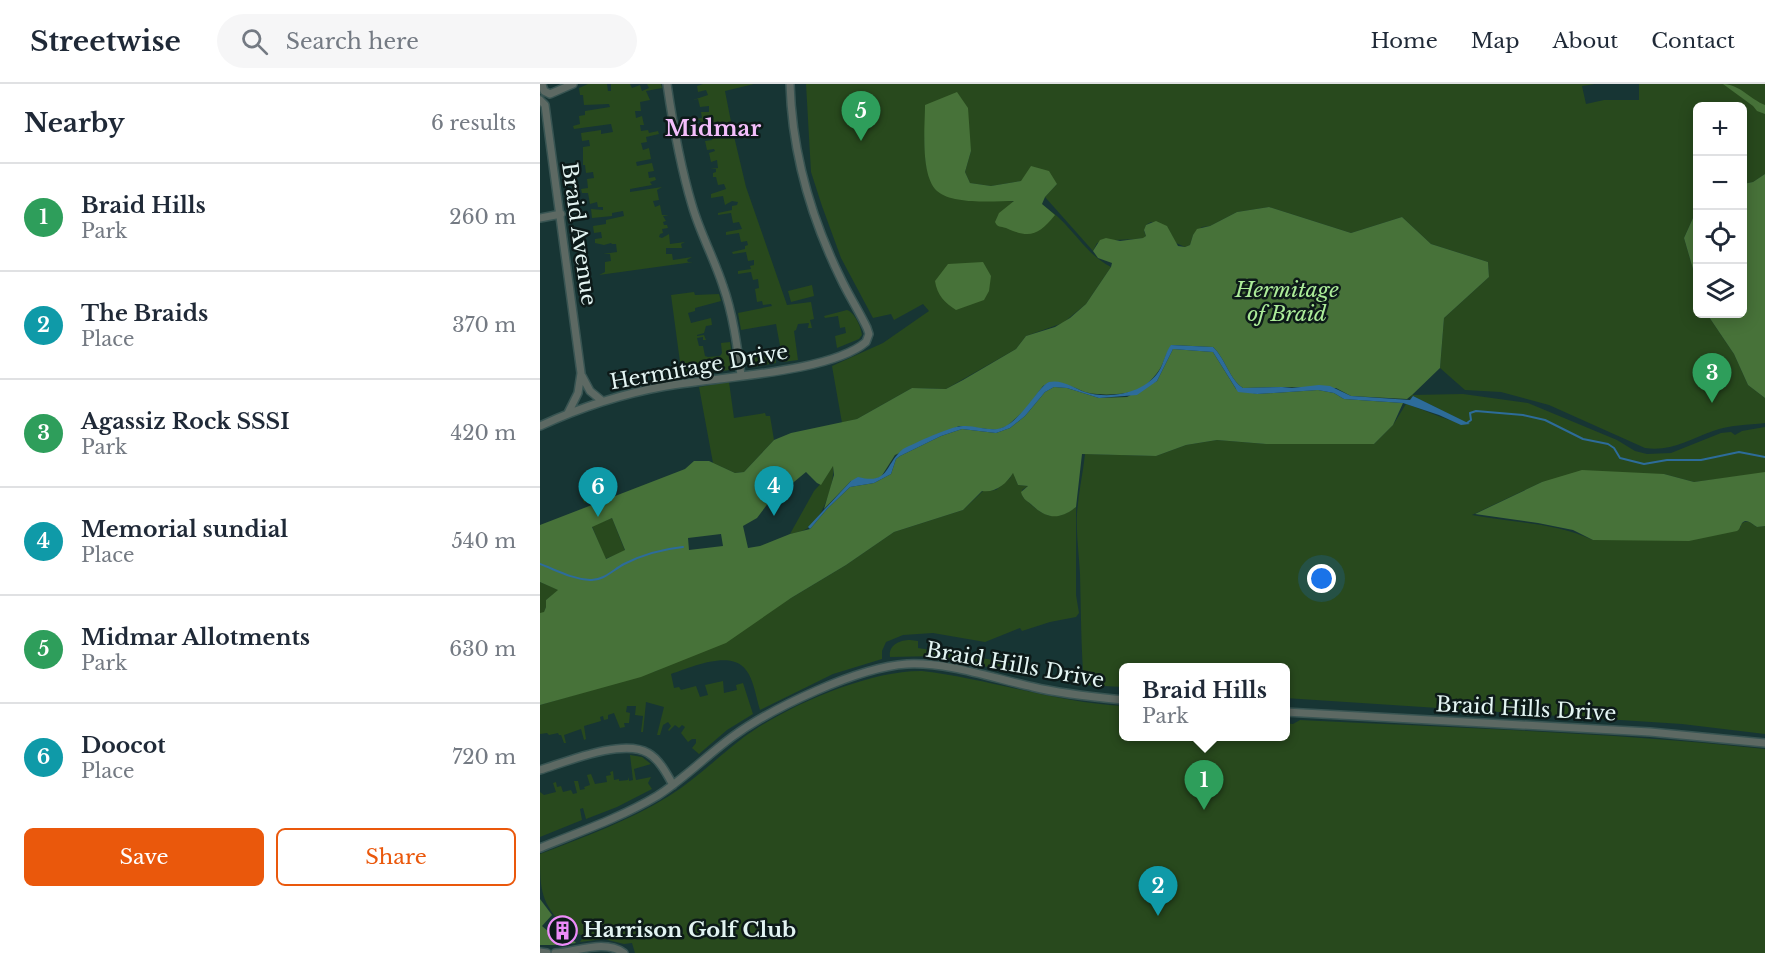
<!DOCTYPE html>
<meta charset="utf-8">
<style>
:root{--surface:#fff;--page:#f6f6f7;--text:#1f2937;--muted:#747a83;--line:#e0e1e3;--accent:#ea580c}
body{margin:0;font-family:"Libre Baskerville",serif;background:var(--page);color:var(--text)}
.controls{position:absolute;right:18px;top:18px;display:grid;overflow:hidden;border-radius:9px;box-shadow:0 3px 15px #0003}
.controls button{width:54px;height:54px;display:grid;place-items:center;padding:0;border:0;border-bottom:2px solid var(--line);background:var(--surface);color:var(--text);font:30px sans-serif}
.you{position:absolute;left:782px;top:495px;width:21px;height:21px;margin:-15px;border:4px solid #fff;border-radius:50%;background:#1a73e8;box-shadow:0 0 0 9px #1a73e833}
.badge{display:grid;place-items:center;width:39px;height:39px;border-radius:50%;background:var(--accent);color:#fff;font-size:20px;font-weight:700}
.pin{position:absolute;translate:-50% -50px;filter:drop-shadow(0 2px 3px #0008)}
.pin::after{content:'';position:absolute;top:32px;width:21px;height:18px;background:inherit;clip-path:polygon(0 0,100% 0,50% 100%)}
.popup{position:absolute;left:579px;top:579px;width:171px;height:78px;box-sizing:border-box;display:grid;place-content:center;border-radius:9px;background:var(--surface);filter:drop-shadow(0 2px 4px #0005);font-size:20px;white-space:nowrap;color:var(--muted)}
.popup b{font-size:22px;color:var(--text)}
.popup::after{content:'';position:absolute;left:50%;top:100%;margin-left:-12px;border:12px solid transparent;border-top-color:var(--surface)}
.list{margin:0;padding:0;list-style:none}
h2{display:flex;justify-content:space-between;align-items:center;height:78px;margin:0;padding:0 24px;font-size:26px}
h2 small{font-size:20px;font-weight:400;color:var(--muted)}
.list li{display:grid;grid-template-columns:39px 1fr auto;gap:18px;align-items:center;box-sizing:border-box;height:108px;padding:0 24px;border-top:2px solid var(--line)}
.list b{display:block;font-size:22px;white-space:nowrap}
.list p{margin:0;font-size:20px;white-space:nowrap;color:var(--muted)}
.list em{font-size:20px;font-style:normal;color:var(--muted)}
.actions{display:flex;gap:12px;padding:18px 24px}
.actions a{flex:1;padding:14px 0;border:2px solid var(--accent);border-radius:9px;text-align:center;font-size:21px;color:var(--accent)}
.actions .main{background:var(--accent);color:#fff}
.icon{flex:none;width:33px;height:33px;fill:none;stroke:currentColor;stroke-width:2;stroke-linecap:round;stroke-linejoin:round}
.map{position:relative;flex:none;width:1225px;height:869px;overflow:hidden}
header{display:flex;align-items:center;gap:36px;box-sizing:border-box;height:84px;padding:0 30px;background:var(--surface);border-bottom:2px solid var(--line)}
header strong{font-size:28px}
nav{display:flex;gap:33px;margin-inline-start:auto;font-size:21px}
.search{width:420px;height:54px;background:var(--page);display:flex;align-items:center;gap:15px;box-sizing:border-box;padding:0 21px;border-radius:33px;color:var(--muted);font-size:22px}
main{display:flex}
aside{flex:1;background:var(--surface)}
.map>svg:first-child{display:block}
</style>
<header>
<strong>Streetwise</strong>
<div class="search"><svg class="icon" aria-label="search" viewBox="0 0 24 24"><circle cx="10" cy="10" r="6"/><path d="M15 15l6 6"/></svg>Search here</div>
<nav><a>Home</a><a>Map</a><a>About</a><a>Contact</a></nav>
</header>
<main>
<aside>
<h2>Nearby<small>6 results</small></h2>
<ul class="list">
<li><span class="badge" style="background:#2e9e5b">1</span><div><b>Braid Hills</b><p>Park</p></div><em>260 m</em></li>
<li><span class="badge" style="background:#0f9aa8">2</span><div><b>The Braids</b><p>Place</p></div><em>370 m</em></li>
<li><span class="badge" style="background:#2e9e5b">3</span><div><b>Agassiz Rock SSSI</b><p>Park</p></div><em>420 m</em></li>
<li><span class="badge" style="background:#0f9aa8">4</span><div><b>Memorial sundial</b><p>Place</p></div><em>540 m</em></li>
<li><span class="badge" style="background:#2e9e5b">5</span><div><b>Midmar Allotments</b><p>Park</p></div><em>630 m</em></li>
<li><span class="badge" style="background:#0f9aa8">6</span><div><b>Doocot</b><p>Place</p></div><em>720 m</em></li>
</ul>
<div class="actions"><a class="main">Save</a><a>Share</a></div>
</aside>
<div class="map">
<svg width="1225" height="869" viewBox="0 0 1225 869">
<rect width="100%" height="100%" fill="#173534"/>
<path fill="#28491d" d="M48,0H67L68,7H71V0H90L92,4L100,1L102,7L109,4L107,0H121L122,4L106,7L110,16L100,18L101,27H95L96,34L102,32L104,41H100L101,47L108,46L109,49L118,47L119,50L106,53L107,58L101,59L103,66L109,64L111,75L96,78L97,82L112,79L114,87L108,88L109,94L115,93L116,96L110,98L112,101L90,105V108L122,103L117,106L119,116L113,117L115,123L120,121L122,131H129L123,132L126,137L123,138L124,141H127L128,144L122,145L123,149L120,150L119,153L122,154L129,150L130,160L145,158L141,160L142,164H126V170H132L133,176L152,173L147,176L148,178H153L59,191L65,188V178L71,177L70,170H63L77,168L76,160H72L71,159L64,161L55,159V155L62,154L61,148L54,149L53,142L66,140V136L84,132L83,127L72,129V132L52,134L51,125L63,126V123H58L57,118L50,120L48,109H42L41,105L48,104L47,95L54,94L53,88L46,89L45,81H43V63L50,62L49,56L42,57L41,49L61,46V50L73,48L71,40L34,45L33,42L40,40L39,32L45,31V27L70,23L69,20L44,21L43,11H40L39,4Z
M163,0H214L185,7L193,48L206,103L247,221L271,218L274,235L270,236L272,244H268L269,239L258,240L256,246L254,247L258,276L243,278L236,240L201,246L198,229L232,222L231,220L223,221L222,217L217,218L215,205L219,204L218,195L213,196L211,188L198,190V187L211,185L210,182L214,181V176L208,177L206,168L193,170L192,168L205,165V162L208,161L207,157L201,158L199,149L186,151V148L202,145L199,138L193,139L191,129L178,131V129L192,126V122L197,121L198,118L192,117L185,121L183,112L171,114V110L186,105L184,100L178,101L176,93H173V89L176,88V85H170L178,84L177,76L171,78L169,69L175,67L174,65L167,66L165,57L172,56L174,52L173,49L164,51L163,46L173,44L172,37L161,39L160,36H150L162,34L161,28H169V22L160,23L158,15L153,16L168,11L166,6L158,8L157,2Z
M266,0H1055L1042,2L1046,20L1064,16H1099V0H1225V90L1213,98L1203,100L1202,22H1158L1157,125L1144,154L1157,199L1158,230H1167L1194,270L1208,301L1225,314V339C1208,341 1189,341 1173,347C1150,355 1131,368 1105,364L1009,321L961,308L925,306L900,284L904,234L949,193L948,178L891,160L862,133L811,149L729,123L697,128L670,142L662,143L653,151L650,161L645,163L636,159L627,143L611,138L606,141L604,147L606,152L604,154C588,157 572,154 557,159L553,167L505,113L517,100L481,97L451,102L430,99L425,88L431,67L385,47C381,132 420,112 481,118C488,119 497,118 503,122C530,137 543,169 571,183L546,220L523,239L486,252L476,265L406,305L372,304L317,335L302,339L292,282L343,259L389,227L383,220L354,236L351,230L333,234L301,174L282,122L271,88Z
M272,201L274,212L251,218L248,207Z
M154,208L155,211L179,210L181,217L155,224V227L148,229L151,239L171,234L172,241L166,242L164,249L157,251V252L164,251L166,256H163V253L157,254L159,262H163L165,272L168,273L180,272L182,269L181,259L190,258L193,280L189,286L142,293L131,211Z
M307,226C314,228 321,242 322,251L319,255L297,264L295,252L306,249L305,243L300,244L298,232L285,234L284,232Z
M235,267L236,279L213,283L207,280L205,271Z
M189,298L194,334L225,329L226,332H230L234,356L204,388L195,389L173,379L159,303Z
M923,310L988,319L1077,356L1095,367L1107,370L1131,369L1181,349L1191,348L1195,351L1202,347L1225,343V389L1154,398L1124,390L1002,398L932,431C973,439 1014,438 1053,456L1201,443V440C1209,434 1211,440 1217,443L1225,442V650L1142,640L745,614V584H583V603L544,601C541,563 541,528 540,490C539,470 536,450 537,430C538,410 543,390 545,370L616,372L646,361L677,356L726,360H834L853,341L866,320C880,324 919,342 929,340L873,312L869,316L872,311Z
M293,381C295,400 283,433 268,444C264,447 255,449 250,450L274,407L284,396Z
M473,388L478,401L488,402L482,406L483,413C500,429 512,441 536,423V511L539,529L536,533L510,538L482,547L480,544L445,558L393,549L363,551L346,558L342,567V575L293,590L220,626C216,614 214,596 206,586C191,565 150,584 131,590L134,604L139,603L141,606L156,602L160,613L168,611L165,601L183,597L184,609L197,606L196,601L203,599L213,630L187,646L159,670L152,664L156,659V655H152L148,658L141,649L145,643L142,641L139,644L135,641L129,647L128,646L131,642L128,638L123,641L120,651H117L124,623L106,618L103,648H101L103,632L95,631L96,622H87L86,628L90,629L89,639H84L85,643L80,644L74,629L68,631V635L64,636L63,632L60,633L61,637L44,642L46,655L44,656L41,645L24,651L26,659H24L21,651H19L18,649L9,651L7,649L0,650V621L116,587L251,514L306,481L354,448L423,426L443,407L456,406L470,394Z
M67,395L73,409L44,419L39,406Z
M72,434L85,467L65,475L52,442Z
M0,498L19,506L6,516V523L4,529H0Z
M370,556L378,557V564L472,579L461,586L397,572L350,573C348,561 360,556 370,556Z
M382,587C449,595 514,618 583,622V652H745V639L753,640L760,636C915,644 1070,648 1225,665V869H95L92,859L84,860L64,855L40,858L44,852C34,849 28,844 20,838C0,816 0,802 0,770C44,753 89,737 129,712C156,695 179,672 204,653C246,622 330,586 382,587Z
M90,671L102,673L111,680L94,685L96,696L111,693L108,699L112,705L77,723L46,735L43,724L40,725L42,736L0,753V708L4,711L16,708L13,699L16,698L17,703L21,702L23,708L31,706L33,710L37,709L34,697H38L40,706L45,705L44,703L50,701L47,691L51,690L55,700L67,698L66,692L71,691L70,688L73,687L74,696L79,695V697L88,696L89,693V697L93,696Z"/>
<path fill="#477239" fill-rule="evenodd" d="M1183,0C1199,0 1210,15 1225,21V30L1217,27L1213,22Z
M417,8L428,24L431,67L425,88L430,99L451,102L481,97L491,82L509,87L517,100L505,113L502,120L515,131C499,151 490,155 466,144C460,142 458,144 455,138L459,129L474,117C454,117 413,121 397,107C380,91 385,43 385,21Z
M1225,90V314L1208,301L1194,270L1167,230H1202L1203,100L1213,98Z
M729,123L811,149L862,133L891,160L948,178L949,193L904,234L900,284L872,311L867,315L811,312L796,304L742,303L703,304C690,296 685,274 673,263L632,261C625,269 624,281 617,289C613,294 606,302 600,305C589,311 557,312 545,308C533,303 523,298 510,298L503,302L485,326L467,342L457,346L419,342L355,371L341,393L329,397H311L284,425L294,391L293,382L281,401L277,399L266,388L243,407L238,418H229L217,434L203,442L208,464L220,462L250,450L270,445L287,425L310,403L334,399L351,390L356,375L360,372L401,352L422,345L456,349L470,344L485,332L505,308L514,303L527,304L559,314L587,313L617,297L633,265L673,268L696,305L717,310L778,306L794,309L804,315L863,319L853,341L834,360H726L677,356L646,361L616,372L542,370L536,423C520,436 507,435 493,422C488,417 483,416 481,408L488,402L478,401L473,389C466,400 456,409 442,407L423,426L354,448L306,481L251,514L186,559L101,593L0,621V529L4,528L6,523V516L18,506L0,498V441L145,385L154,377H169L195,389L204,388L234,356L251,349L317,335L372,304L406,305L423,296L476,265L486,252L515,243L530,234L546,220L571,183L572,179L558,174L553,167L560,156L566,154L580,157L603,154L606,152L604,146L606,141L616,137L627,142L638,162L645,163L650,161L653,151L657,145L670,142L697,128ZM72,434L85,466L66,475L52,443ZM181,450L183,462L149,466L148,454Z
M1157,125V199L1144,154Z
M443,178L451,192L449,207L444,216L416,226C405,219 397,211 395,197L408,180Z
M1042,386L1124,390L1154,398L1225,388V442L1217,443C1213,441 1205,432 1201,441C1200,443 1199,446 1197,447L1149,457L1053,456L1033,446L998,439L935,430L1002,398Z
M0,815L12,831L2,842C12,850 21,861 34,857L36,859L22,861H0Z"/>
<path fill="#2d6c9a" d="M631,261L673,263C685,274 690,296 703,304L742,303L752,304L779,301L790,302L811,312L870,316L873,312L930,340L921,341L899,331L863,319L804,315L794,309L778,306L717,310L698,308L673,268L633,265L617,297L597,311L559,314L527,304L514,303L505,308L485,332L470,344L456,349L422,345L401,352L360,372L356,375L351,390L334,399L310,403L287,425L270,445L268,443L311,397L318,393C350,401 344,381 363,365C375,359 411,342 423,342C437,341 451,349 464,343C481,336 500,301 509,298C522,295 534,304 545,308C570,316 605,309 619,287C624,279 625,269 631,261Z"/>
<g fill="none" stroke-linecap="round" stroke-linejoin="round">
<path stroke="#2d6c9a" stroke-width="2" d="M927,339L931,336L930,329L936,327L983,331L1005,336L1043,355L1068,360L1074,364L1080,374L1104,380L1127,376H1161L1199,368L1225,373
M0,480C16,486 32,495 50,496C63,497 73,486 84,480C102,471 123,465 143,463"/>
<defs>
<path id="minor" d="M2,0L4,7L10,10L33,0
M127,0C133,41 140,81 152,121C160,149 174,174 183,202C193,230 197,261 201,291
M0,16L5,21L41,289L38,309L28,329
M0,134L21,130
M42,292L50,307L61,316
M0,342C41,323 81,310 126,302C175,293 290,289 326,258L329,250L327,244C319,227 309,212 301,195C271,134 252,68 250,0
M745,628L1110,648L1225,659
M0,686C26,678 83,654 108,669C119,675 127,690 133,701
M0,764C39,748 80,734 117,712C144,695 166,672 192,653C232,624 318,583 367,580C409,578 452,594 493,603C522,610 553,613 583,616
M0,868L7,869
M15,869C37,868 64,855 84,869"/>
</defs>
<use href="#minor" stroke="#385452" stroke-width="10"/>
<use href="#minor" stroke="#5d6963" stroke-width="7"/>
</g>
<defs>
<symbol id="building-ring" viewBox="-11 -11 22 22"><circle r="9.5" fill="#0d1a19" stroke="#ed8cf9" stroke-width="1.5"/><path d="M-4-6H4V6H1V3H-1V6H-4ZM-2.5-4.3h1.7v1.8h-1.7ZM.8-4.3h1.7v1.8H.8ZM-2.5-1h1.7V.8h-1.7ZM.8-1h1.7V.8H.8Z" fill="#ed8cf9"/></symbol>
</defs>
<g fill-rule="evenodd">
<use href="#building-ring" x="6" y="830" width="33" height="33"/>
</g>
<g text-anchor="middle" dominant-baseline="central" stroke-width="5" stroke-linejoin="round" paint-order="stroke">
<g font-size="21" fill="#e3f4f2" stroke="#0d1a19">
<text transform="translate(39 150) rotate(82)">Braid Avenue</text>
<text transform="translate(159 283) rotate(-10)">Hermitage Drive</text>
<text transform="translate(475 581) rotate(10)">Braid Hills Drive</text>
<text transform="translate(986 625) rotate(3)">Braid Hills Drive</text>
</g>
<g font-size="21" font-style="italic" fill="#acec99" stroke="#0d1a19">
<text x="747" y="206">Hermitage<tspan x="747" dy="24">of Braid</tspan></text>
</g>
<g font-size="21" font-weight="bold" fill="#e3f4f2" stroke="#0d1a19" text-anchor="start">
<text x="43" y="846">Harrison Golf Club</text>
</g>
<g font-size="22" font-weight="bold" fill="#f4befb" stroke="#0d1a19">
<text x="173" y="44">Midmar</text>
</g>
</g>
</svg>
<div class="controls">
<button>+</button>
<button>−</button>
<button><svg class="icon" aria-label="locate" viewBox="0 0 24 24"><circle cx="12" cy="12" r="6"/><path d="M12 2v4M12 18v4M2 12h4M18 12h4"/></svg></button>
<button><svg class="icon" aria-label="layers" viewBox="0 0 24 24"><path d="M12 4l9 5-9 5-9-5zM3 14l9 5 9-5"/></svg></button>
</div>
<div class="you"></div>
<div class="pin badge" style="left:664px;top:726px;background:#2e9e5b">1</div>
<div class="popup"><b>Braid Hills</b>Park</div>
<div class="pin badge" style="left:618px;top:832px;background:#0f9aa8">2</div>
<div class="pin badge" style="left:1172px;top:319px;background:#2e9e5b">3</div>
<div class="pin badge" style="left:234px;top:432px;background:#0f9aa8">4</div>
<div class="pin badge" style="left:321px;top:57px;background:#2e9e5b">5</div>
<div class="pin badge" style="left:58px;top:433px;background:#0f9aa8">6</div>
</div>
</main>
